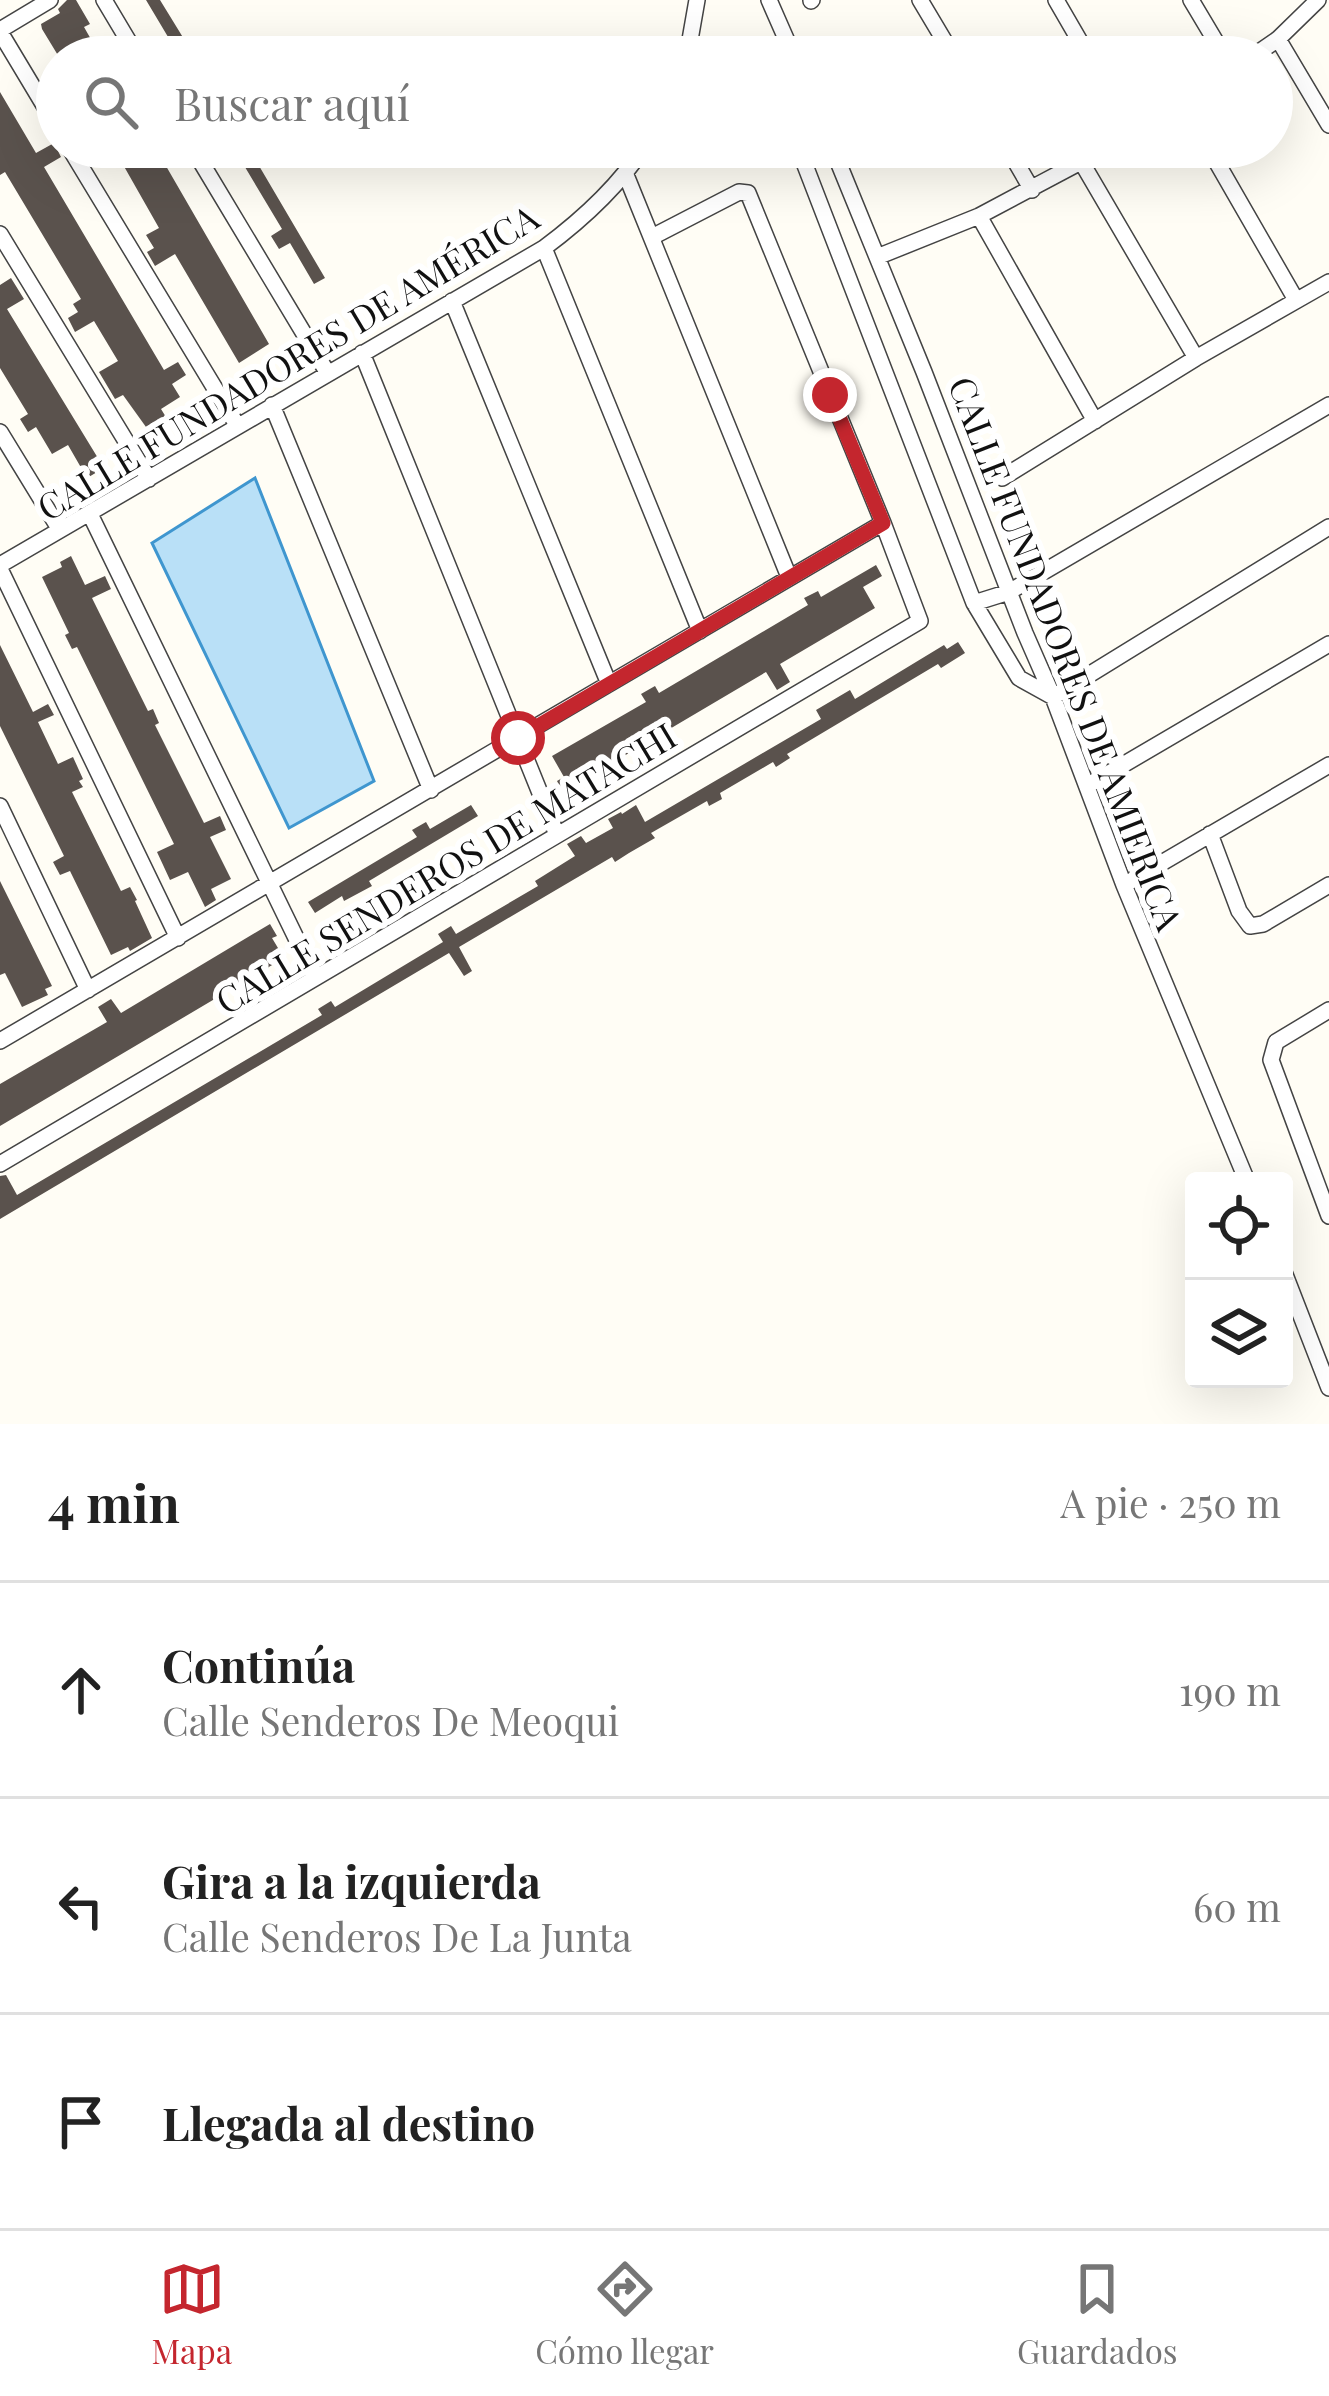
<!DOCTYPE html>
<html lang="es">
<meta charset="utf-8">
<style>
:root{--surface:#fff;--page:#f6f6f6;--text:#222;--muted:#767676;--line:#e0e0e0;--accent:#c4262e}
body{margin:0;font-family:"Playfair Display",serif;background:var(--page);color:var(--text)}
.controls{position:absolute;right:36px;bottom:36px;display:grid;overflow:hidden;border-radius:12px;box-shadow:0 12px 48px #0002}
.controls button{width:108px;height:108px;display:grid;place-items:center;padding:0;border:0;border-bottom:3px solid var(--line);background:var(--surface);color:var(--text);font:60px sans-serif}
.stop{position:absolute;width:36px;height:36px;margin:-27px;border:9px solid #c4262e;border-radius:50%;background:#fff}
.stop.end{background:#c4262e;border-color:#fff;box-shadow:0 3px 12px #0008}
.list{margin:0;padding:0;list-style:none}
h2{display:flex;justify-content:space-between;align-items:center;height:156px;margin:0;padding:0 48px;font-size:51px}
h2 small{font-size:39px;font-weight:400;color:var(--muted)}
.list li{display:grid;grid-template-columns:78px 1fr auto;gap:36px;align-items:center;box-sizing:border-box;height:216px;padding:0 48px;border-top:3px solid var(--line)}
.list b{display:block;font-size:45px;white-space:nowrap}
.list p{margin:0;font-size:39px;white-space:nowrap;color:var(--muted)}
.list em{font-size:39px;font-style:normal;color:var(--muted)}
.icon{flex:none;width:66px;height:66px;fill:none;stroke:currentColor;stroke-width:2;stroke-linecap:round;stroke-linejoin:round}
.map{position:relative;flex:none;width:1329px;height:1424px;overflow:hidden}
.search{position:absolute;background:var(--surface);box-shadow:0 12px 48px #0002;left:36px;right:36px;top:36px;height:132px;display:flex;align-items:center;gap:30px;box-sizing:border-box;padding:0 42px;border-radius:66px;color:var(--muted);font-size:45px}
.sheet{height:804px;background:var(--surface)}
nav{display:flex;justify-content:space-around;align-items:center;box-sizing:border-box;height:168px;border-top:3px solid var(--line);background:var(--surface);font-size:33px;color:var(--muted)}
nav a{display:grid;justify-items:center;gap:6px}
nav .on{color:var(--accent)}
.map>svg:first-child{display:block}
</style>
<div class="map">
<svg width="1329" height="1424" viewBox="0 0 1329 1424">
<rect width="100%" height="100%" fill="#fffdf5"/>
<path fill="#b9e0f7" stroke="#3f96cf" stroke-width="3" d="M255,478L374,781L289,828L152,543Z"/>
<path fill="#5a524d" d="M67,0H76L90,24L84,27L101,57H86L84,53L77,57H59L42,29L41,24L60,13L58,9Z
M146,0H160L195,57H180Z
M0,92L36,153L54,143L61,157L44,167L164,370L178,362L186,375L172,384L180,397L161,409L169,422L158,428L154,423L146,427L123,395L115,399L99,372L118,361L94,321L75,332L68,318L78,312L73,304L81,299L5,172L0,175Z
M113,147H155L269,344L239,363L175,254L155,266L147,252L154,248L146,235L159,228Z
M233,147H248L325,278L314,284L290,243L279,249L271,236L282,229Z
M11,278L24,299L7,309L104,468L87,478L68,445L52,454L36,427L28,432L20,419L28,414L0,368V285Z
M71,556L85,585L105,576L111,589L92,598L148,711L153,709L159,723L155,725L204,823L220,816L226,830L210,837L231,879L211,889L216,900L205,907L188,872L170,880L157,852L174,844L77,647L72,649L65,635L69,633L42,577L62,567L60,562Z
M876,565L882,576L863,587L875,608L780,664L790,682L777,690L766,672L563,792L557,781L564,777L552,756L646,702L641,694L655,686L659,693L808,605L804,598L818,591L821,597Z
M958,642L965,653L941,668L938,664L787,754L790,758L776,767L773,762L720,793L722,799L709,806L707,801L651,833L655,838L629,853L615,862L612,857L459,947L472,971L464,976L449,953L0,1219V1176L6,1175L17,1195L322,1015L318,1009L331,1001L335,1007L443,942L438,934L451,926L456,934L538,886L535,881L575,856L567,844L581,836L586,843L613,828L608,819L621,812L622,814L636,805L645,822L821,719L816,710L850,690L855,699L944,645L947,649Z
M0,645L33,712L48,704L54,715L38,722L58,764L73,757L83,779L79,781L83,787L72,792L121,891L130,887L137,900L135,901L152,938L130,951L128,947L111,955L70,871L60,875L53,862L64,856L0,726Z
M471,805L478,816L369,881L372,886L344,901L342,896L315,913L308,902L417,837L412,830L426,822L430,829Z
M0,881L52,986L45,989L48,995L22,1007L5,973L0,975Z
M270,924L277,936L272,938L284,958L0,1126V1084L107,1022L98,1007L111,999L121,1013Z"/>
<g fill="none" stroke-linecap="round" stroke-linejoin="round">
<defs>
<path id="street" d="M104,0L138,57
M769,0L794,57
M920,0L954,57
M1056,0L1089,57
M1191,0L1225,57
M811,1L812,0
M0,30L50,0
M0,32L57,127
M1278,39L1329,125
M687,57L697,0
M1252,57L1278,39L1318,0
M69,147L237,425
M192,147L327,372
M798,147L974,603L1019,678L1053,697L1329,527
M832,147L924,372L1025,633L1053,697L1124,885L1247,1181
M1007,147L1032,190
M1208,147L1296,300
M1082,163L1196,358
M626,175L789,577
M979,216L1095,421
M0,234L149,479
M544,248L700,631
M877,257L979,216L1109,147
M452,301L609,684
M362,353L557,835
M272,405L431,790
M0,432L60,530
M1002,478L1196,358L1329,282
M90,514L315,977
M0,565L544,248C583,219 618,187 644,147
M0,569L178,938
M974,603L1009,592L1329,405
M1087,786L1329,644
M0,806L88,990
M1210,834L1239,911L1250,926L1263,924L1329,885
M1124,885L1329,765
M1329,1010L1276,1042L1271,1060L1329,1216
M0,1041L883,523
M0,1164L920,621L883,523L748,193L739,192L652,237
M1284,1272L1329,1388"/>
</defs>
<use href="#street" stroke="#444" stroke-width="18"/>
<use href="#street" stroke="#fff" stroke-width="15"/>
</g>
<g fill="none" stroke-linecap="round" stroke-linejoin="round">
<path stroke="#c4262e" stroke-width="15" d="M518,738L883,523L830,395"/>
</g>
<g text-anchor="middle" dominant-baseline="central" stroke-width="12" stroke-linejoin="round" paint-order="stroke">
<g font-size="36" fill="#111" stroke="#fff">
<text transform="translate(287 361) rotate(-31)">CALLE FUNDADORES DE AMÉRICA</text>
<text transform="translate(1067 653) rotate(69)">CALLE FUNDADORES DE AMIERICA</text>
<text transform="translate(445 867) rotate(-31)">CALLE SENDEROS DE MATACHI</text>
</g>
</g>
</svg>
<div class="controls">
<button><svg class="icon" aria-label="locate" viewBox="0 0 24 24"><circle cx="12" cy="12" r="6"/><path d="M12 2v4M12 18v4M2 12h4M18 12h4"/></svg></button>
<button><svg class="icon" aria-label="layers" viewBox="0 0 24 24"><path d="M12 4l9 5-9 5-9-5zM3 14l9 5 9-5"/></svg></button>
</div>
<div class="stop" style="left:518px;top:738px"></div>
<div class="stop end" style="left:830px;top:395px"></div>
<div class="search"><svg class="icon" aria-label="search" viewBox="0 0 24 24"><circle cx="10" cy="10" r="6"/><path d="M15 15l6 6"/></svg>Buscar aquí</div>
</div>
<section class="sheet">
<h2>4 min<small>A pie · 250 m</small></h2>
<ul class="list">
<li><svg class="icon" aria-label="ahead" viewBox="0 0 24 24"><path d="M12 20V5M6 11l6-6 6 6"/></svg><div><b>Continúa</b><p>Calle Senderos De Meoqui</p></div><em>190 m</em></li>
<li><svg class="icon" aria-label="left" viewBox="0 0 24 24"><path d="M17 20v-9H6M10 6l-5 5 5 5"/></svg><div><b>Gira a la izquierda</b><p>Calle Senderos De La Junta</p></div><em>60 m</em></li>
<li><svg class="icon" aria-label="arrive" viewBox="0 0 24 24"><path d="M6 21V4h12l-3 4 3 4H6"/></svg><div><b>Llegada al destino</b></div></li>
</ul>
</section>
<nav>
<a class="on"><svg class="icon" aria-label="map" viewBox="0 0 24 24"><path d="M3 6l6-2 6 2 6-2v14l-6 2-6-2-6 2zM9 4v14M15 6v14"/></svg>Mapa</a>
<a><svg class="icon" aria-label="directions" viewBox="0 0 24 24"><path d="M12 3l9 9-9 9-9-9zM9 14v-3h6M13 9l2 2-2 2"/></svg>Cómo llegar</a>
<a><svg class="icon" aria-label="saved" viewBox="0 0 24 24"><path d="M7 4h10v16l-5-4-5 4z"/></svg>Guardados</a>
</nav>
